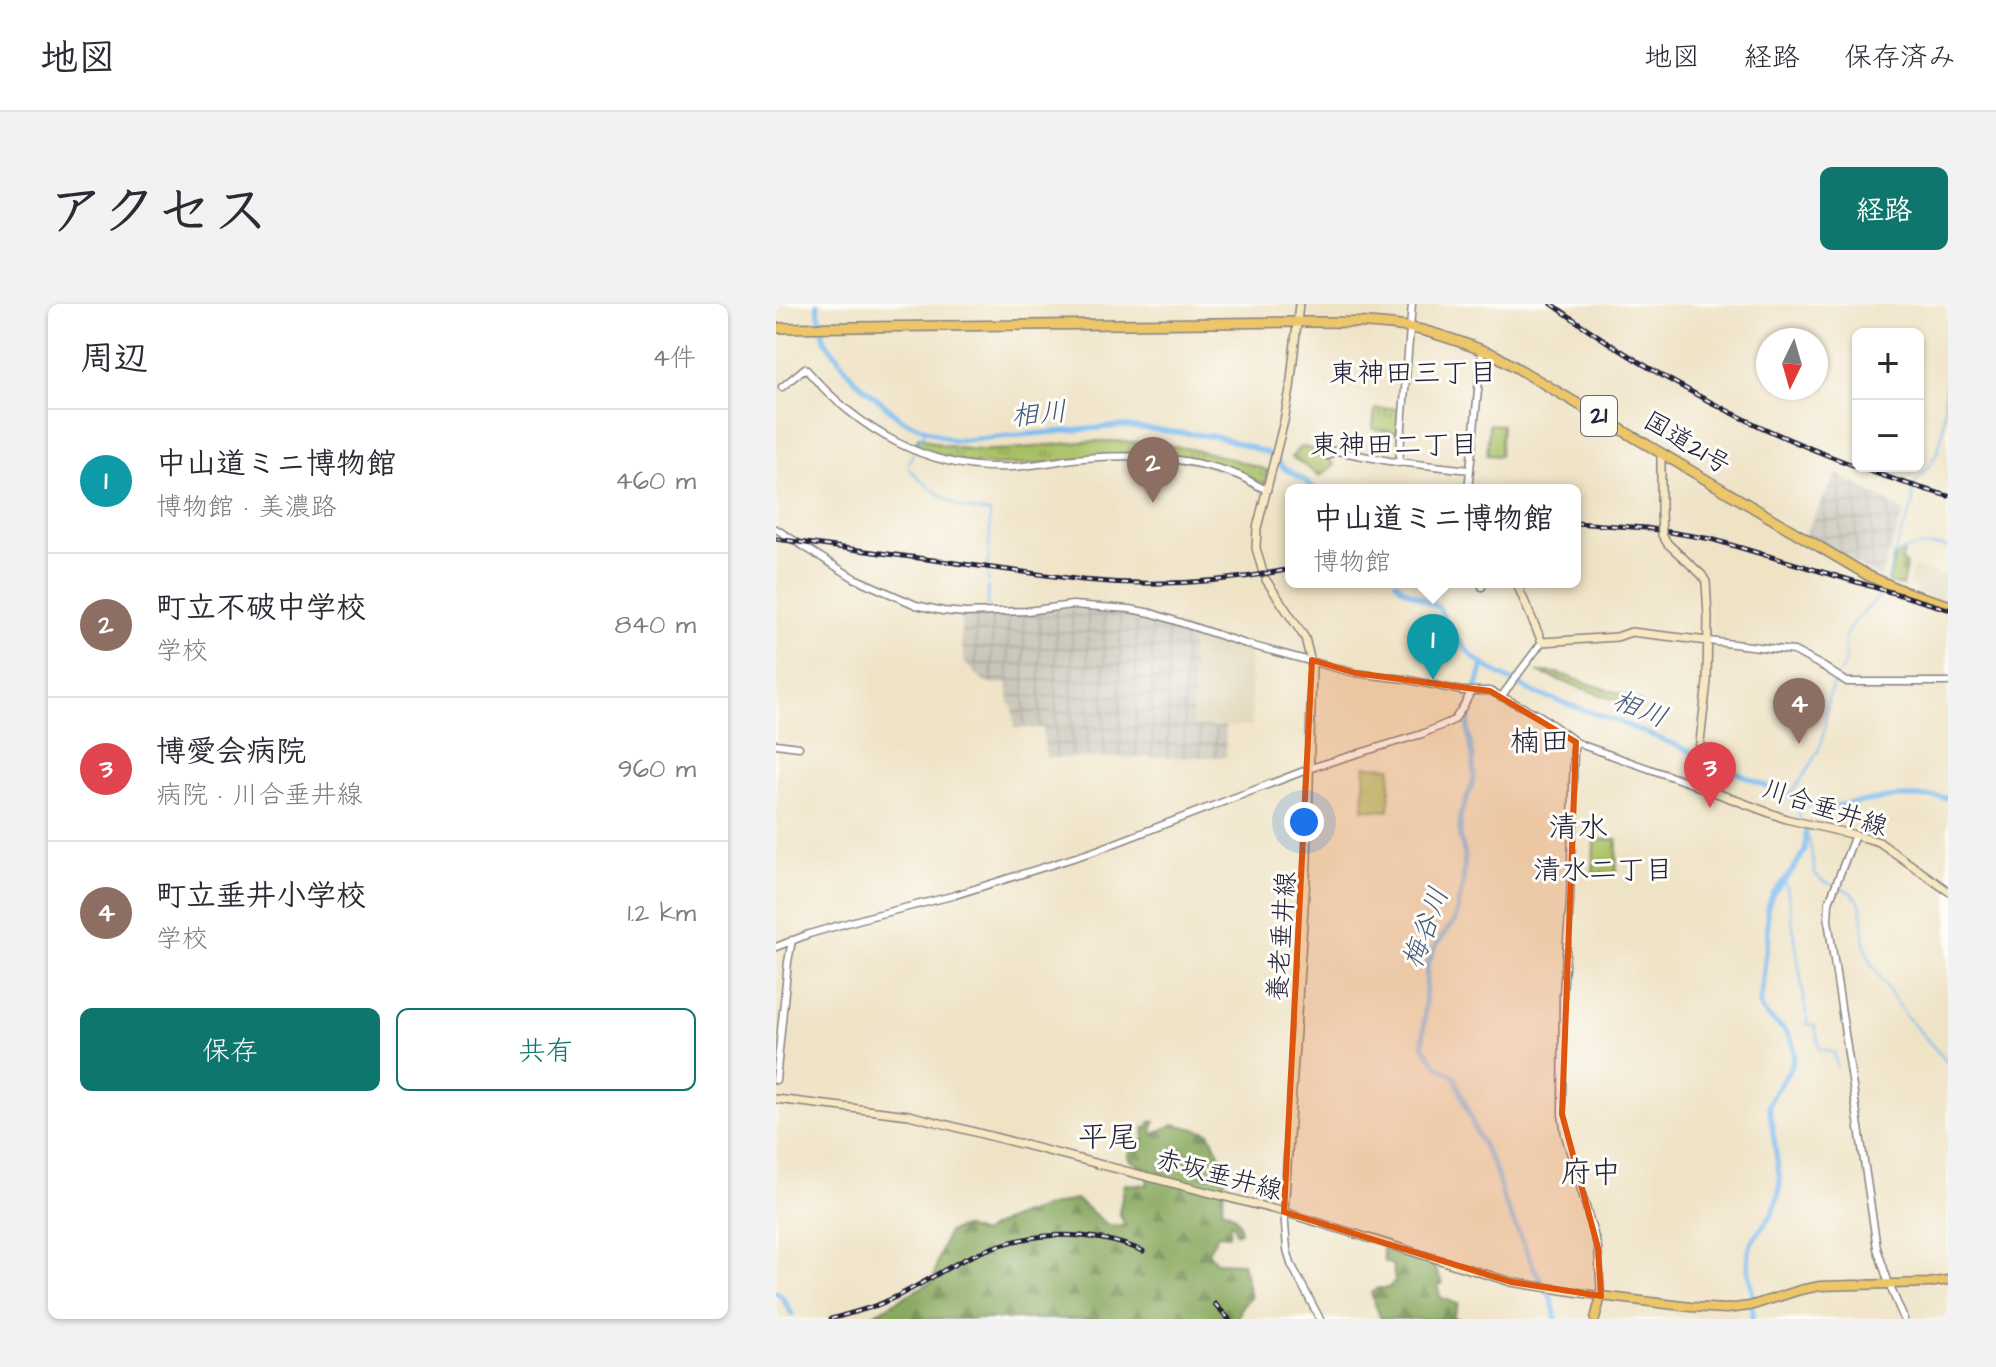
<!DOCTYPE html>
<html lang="ja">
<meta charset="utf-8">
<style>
:root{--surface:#fff;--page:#f2f2f3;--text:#2b2b33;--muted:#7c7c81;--line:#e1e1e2;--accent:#0f766e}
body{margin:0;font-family:"Architects Daughter","Klee One",sans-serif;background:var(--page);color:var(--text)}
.controls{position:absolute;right:24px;top:24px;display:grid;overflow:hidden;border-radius:12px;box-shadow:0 2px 6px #0004}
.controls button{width:72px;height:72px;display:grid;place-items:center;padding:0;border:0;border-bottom:2px solid var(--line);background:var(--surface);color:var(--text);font:40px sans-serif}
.compass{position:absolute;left:980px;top:24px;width:72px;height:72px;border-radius:50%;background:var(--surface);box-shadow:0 2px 6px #0004;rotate:185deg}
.you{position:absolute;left:528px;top:518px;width:28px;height:28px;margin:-20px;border:6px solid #fff;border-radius:50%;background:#1a73e8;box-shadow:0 0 0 12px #1a73e833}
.badge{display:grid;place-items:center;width:52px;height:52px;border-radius:50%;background:var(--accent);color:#fff;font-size:26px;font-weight:700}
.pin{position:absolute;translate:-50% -66px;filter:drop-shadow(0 2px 4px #0008)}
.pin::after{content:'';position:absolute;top:42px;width:28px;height:24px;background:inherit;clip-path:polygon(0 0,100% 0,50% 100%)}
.popup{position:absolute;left:509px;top:180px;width:296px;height:104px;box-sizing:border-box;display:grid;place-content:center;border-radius:12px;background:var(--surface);filter:drop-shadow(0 2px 6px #0005);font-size:26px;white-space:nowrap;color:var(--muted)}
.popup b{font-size:30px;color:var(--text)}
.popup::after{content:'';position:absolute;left:50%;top:100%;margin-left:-16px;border:16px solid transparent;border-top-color:var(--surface)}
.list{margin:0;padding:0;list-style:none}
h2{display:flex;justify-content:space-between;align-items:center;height:104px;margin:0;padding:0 32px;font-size:34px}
h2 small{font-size:26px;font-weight:400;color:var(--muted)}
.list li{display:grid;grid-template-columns:52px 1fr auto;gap:24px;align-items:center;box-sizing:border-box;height:144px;padding:0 32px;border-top:2px solid var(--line)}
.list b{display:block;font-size:30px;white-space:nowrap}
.list p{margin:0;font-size:26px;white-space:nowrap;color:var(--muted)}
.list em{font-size:26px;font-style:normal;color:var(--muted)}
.actions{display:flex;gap:16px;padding:24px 32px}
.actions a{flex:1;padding:18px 0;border:2px solid var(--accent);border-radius:12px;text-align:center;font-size:28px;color:var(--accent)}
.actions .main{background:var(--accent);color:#fff}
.map{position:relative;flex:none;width:1172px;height:1015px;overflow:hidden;border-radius:12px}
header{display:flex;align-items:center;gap:48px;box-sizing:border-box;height:112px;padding:0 40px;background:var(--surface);border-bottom:2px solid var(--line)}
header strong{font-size:38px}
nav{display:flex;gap:44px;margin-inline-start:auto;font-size:28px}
.intro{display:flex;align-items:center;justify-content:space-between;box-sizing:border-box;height:192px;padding:0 48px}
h1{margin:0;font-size:56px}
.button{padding:20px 36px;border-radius:12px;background:var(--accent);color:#fff;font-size:28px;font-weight:700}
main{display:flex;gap:48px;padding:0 48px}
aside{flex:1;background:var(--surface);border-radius:12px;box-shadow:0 2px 6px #0004}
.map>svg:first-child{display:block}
</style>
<header>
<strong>地図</strong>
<nav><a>地図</a><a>経路</a><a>保存済み</a></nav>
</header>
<div class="intro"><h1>アクセス</h1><a class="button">経路</a></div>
<main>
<aside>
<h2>周辺<small>4件</small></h2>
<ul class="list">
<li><span class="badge" style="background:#0f9aa8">1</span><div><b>中山道ミニ博物館</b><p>博物館 · 美濃路</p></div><em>460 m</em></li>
<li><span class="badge" style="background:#8d6e63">2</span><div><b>町立不破中学校</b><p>学校</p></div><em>840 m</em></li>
<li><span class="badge" style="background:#e0444e">3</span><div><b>博愛会病院</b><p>病院 · 川合垂井線</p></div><em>960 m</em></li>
<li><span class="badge" style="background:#8d6e63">4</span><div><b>町立垂井小学校</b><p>学校</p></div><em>1.2 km</em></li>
</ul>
<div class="actions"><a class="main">保存</a><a>共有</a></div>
</aside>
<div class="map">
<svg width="1172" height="1015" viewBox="0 0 1172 1015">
<defs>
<pattern id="industrial-grid" width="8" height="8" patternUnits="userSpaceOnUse" patternTransform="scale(2)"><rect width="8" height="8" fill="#c8c4b8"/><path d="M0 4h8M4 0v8" fill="none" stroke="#aca89f"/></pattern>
<pattern id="grass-tufts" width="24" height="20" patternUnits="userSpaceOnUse" patternTransform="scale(2)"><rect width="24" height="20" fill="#a7bf64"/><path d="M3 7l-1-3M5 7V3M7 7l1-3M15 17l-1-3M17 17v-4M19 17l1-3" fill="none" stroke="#889b54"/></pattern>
<pattern id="forest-firs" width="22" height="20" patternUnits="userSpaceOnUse" patternTransform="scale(2)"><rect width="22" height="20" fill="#85a65a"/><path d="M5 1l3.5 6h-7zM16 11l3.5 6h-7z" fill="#6c874c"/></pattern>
<pattern id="cemetery-stones" width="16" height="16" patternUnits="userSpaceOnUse" patternTransform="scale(2)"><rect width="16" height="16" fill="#a7bf64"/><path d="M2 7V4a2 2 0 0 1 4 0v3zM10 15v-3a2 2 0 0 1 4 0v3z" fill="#889b54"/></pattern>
</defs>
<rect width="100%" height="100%" fill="#fdfcf7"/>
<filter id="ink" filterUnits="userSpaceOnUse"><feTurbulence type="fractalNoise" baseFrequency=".0125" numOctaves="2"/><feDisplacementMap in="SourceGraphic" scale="16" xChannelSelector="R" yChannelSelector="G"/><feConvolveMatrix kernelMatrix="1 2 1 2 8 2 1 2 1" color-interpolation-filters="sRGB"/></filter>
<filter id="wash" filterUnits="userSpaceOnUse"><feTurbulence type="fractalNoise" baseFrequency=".006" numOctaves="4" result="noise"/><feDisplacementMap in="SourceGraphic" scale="32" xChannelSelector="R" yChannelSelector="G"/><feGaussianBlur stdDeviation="1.8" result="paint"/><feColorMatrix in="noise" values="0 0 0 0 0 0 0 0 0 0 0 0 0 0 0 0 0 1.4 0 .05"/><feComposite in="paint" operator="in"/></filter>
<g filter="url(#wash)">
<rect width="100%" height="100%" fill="#efe3c6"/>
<path fill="#ded3b5" d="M1137,262L1171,273L1164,296L1141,289V284L1132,283Z
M415,327L474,346L476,422L417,424Z"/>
<path fill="url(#industrial-grid)" d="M1061,169L1128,208L1104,274L1028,231Z
M288,303L369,311L415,327L417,423H449L450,453L270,454L266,424H238L237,405L233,398L232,380L209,379L188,358L185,337V311Z"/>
<path fill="url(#grass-tufts)" stroke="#647050" stroke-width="2" d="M625,104L623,129L597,125L599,105Z
M713,120L726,121L724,152L711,151Z
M143,132C200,160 264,138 325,137C386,137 434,146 493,167L489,180C451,165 411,154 371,150V141L367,150L258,160L220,161L181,158L137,145Z
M528,143L546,148L558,161L544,172L516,153L523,144Z
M761,368L781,369L854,393L865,399L864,405Z
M841,535L840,569L817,570L818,536Z"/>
<path fill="url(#forest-firs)" stroke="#54644a" stroke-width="2" d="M379,817L376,829L378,830L398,820L433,828L450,864L446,905C457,908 465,917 464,928L460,929L457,920L454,919L453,931L442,930L432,948L440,958L466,959L475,993L466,1002L462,1015H98L97,1010L157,977L162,955L172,928L187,923L205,930C233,912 267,904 300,895L332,921L349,922L343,908L349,880L371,881L372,868L353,855C351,845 361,841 368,836L369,823H373L374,818Z
M606,944L656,959L667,979L662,982L664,993L682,1000L677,1013L682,1015H605L595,989L602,984H612L619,978L617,962L608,957Z"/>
<path fill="url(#cemetery-stones)" stroke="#647050" stroke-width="2" d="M1124,248L1128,249L1125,257L1129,259L1130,263L1126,282L1112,279L1119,252Z"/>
<path fill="#a7bf64" stroke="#647050" stroke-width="2" d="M589,462L615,463L613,507L587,505Z"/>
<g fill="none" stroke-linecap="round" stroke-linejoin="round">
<path stroke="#7cbcf0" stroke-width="2" d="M140,143L149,127
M133,159L137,149
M132,163L133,165L154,184
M157,186L185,204L214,209V222
M213,249L214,224
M1119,251C1131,242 1157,241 1172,243
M212,262L213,252
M1112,275L1117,251L1135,206L1137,199L1136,185C1143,172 1155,163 1161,148C1172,120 1166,88 1172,59
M212,278V266
M211,304L212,283
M1064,369C1076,349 1065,346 1070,331C1077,312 1100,302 1108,284
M1012,492C1024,479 1041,453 1046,437C1051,419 1049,388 1061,375
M1025,498L1023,512L1025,516
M1028,522L1034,539L1039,570L1048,578L1056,580
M1007,577L1011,583L1032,721L1039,722L1044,745H1048L1058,749L1061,763
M1061,583L1074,588L1083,597L1086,609L1089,642L1096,661L1130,712L1172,759"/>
<path stroke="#7cbcf0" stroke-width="5" d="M41,0L47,30L50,38L78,75L126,116L178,137L345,122L443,133L492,149L509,165L528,176L540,186
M620,278L626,284L663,304L674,326L697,353L724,371L759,389L843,418L902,442L1025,498L1052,503L1118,493H1161L1172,494
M707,360L693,412L692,427L697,453L698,472L695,484L684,511V534L689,551L687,580L679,616L659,643L651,662L647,741L660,760L679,773L700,828L719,865L727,894L757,962L776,996L780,1015
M0,988L6,993L16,1010
M976,1015L977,993L972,964L973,947L976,937L996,910L1003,889L1004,877L993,801C1001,776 1033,757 1010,728C1001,718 989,714 984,701L992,631L991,605L997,589L1013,571L1029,547L1030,527"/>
</g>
</g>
<g filter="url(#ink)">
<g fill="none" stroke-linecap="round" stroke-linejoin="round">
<defs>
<path id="tertiary" d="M6,83L29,64C82,126 152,167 235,163C253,162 271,159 289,156C321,152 355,151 387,154C412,157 440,162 464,172C473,176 481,182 491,186
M552,152L557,147H561L613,157L694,166
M623,159L636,0
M692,186L706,46
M0,225L78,274L140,301L167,307L189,309L251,307L296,301L354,305L375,309L470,340L579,369L629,375L686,387H714L763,411L800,438L809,442L919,481
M705,278L706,283
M932,337L1018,347L1048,363L1071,378H1172
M725,393L766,338
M800,438L798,443L794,598L787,689L786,810L789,831L822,944L825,992
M0,440L23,443
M1079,531L1053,598L1052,616L1101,944L1113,980L1128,1015
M0,643L33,630L92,613L176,592L316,548L541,462L646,430L678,416L687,403L695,388
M0,776L12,658L16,636
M508,908L511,945L515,960L544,1015"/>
<path id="secondary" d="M885,149V208
M892,240L926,271L930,278L932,313L931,378L919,481L1010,515L1079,531L1103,538L1172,587
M487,269L480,244L481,224L508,117L514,85L523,0
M490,276L529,334L536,362L531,558L508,908
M740,278L766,338L841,333L855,328L932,337
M0,795L133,811L508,908L735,978L825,992"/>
<path id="primary" d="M819,1015L825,992L915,1003L950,1005L974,1002L1024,986L1044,982L1152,979L1172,976"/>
<path id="trunk" d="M0,24L521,18C561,18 601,17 641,25C668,31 693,41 719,51L1093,272L1129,288L1172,301"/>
</defs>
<use href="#tertiary" stroke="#888280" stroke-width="9"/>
<use href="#secondary" stroke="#888280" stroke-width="10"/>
<use href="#primary" stroke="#888280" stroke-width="11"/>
<use href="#trunk" stroke="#888280" stroke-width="12"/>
<use href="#tertiary" stroke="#fff" stroke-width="6"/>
<use href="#secondary" stroke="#f7e8c3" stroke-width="7"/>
<use href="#primary" stroke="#ecc669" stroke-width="8"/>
<use href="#trunk" stroke="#ecc669" stroke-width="9"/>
<defs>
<path id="rail" d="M776,0C896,87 1030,152 1172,192
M799,219L870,224L935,235L1172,305
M0,235L307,276C377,283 446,279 515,265
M439,1000L453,1015
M55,1015C74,1009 95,1005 113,996C140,984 163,968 189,955C246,927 308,923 367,947"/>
</defs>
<use href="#rail" stroke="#22223b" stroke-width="5"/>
<use href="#rail" stroke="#fdfcf7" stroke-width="2" stroke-dasharray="6" stroke-linecap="butt"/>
<defs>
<path id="secondary-bridge" d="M885,208L886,231L892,240"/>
</defs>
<use href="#secondary-bridge" stroke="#888280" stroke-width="10" stroke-linecap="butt"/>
<use href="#secondary-bridge" stroke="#f7e8c3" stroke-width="7"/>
</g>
</g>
<path fill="#de560e" fill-opacity="0.2" stroke="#de560e" stroke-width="6" stroke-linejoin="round" d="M536,356L579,369L714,387L800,438L786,810L822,944L825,992L735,978L508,908Z"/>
<g text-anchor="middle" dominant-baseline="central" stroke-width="6" stroke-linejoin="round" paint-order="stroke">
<rect fill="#fdfcf7" stroke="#646373" stroke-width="2" x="805" y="92" width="36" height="40" rx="6"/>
<g font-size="24" font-weight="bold" fill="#22223b">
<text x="823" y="112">21</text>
</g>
<g font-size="26" fill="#22223b" stroke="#fdfcf7">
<text transform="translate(911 139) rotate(31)">国道21号</text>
<text transform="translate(1049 504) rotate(18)">川合垂井線</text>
<text transform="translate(506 632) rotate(-86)">養老垂井線</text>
<text transform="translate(443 871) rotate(15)">赤坂垂井線</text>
</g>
<g font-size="28" fill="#22223b" stroke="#fdfcf7">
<text x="637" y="69">東神田三丁目</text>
<text x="618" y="141">東神田二丁目</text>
<text x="827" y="566">清水二丁目</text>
</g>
<g font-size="28" font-style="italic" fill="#42587a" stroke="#fdfcf7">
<text transform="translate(263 110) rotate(-5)">相川</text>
<text transform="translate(864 405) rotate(22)">相川</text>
<text transform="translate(650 624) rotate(-70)">梅谷川</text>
</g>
<g font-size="30" fill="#22223b" stroke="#fdfcf7">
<text x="764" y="438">楠田</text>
<text x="802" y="524">清水</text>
<text x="332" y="834">平尾</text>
<text x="815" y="869">府中</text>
</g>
</g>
</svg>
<div class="controls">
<button>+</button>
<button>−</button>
</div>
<svg class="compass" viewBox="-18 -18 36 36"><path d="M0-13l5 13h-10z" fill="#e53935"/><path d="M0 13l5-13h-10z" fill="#7c7c81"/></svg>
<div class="you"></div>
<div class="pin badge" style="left:657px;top:376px;background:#0f9aa8">1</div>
<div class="popup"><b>中山道ミニ博物館</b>博物館</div>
<div class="pin badge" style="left:377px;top:199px;background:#8d6e63">2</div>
<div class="pin badge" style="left:934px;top:504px;background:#e0444e">3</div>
<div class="pin badge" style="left:1023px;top:440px;background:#8d6e63">4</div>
</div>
</main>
